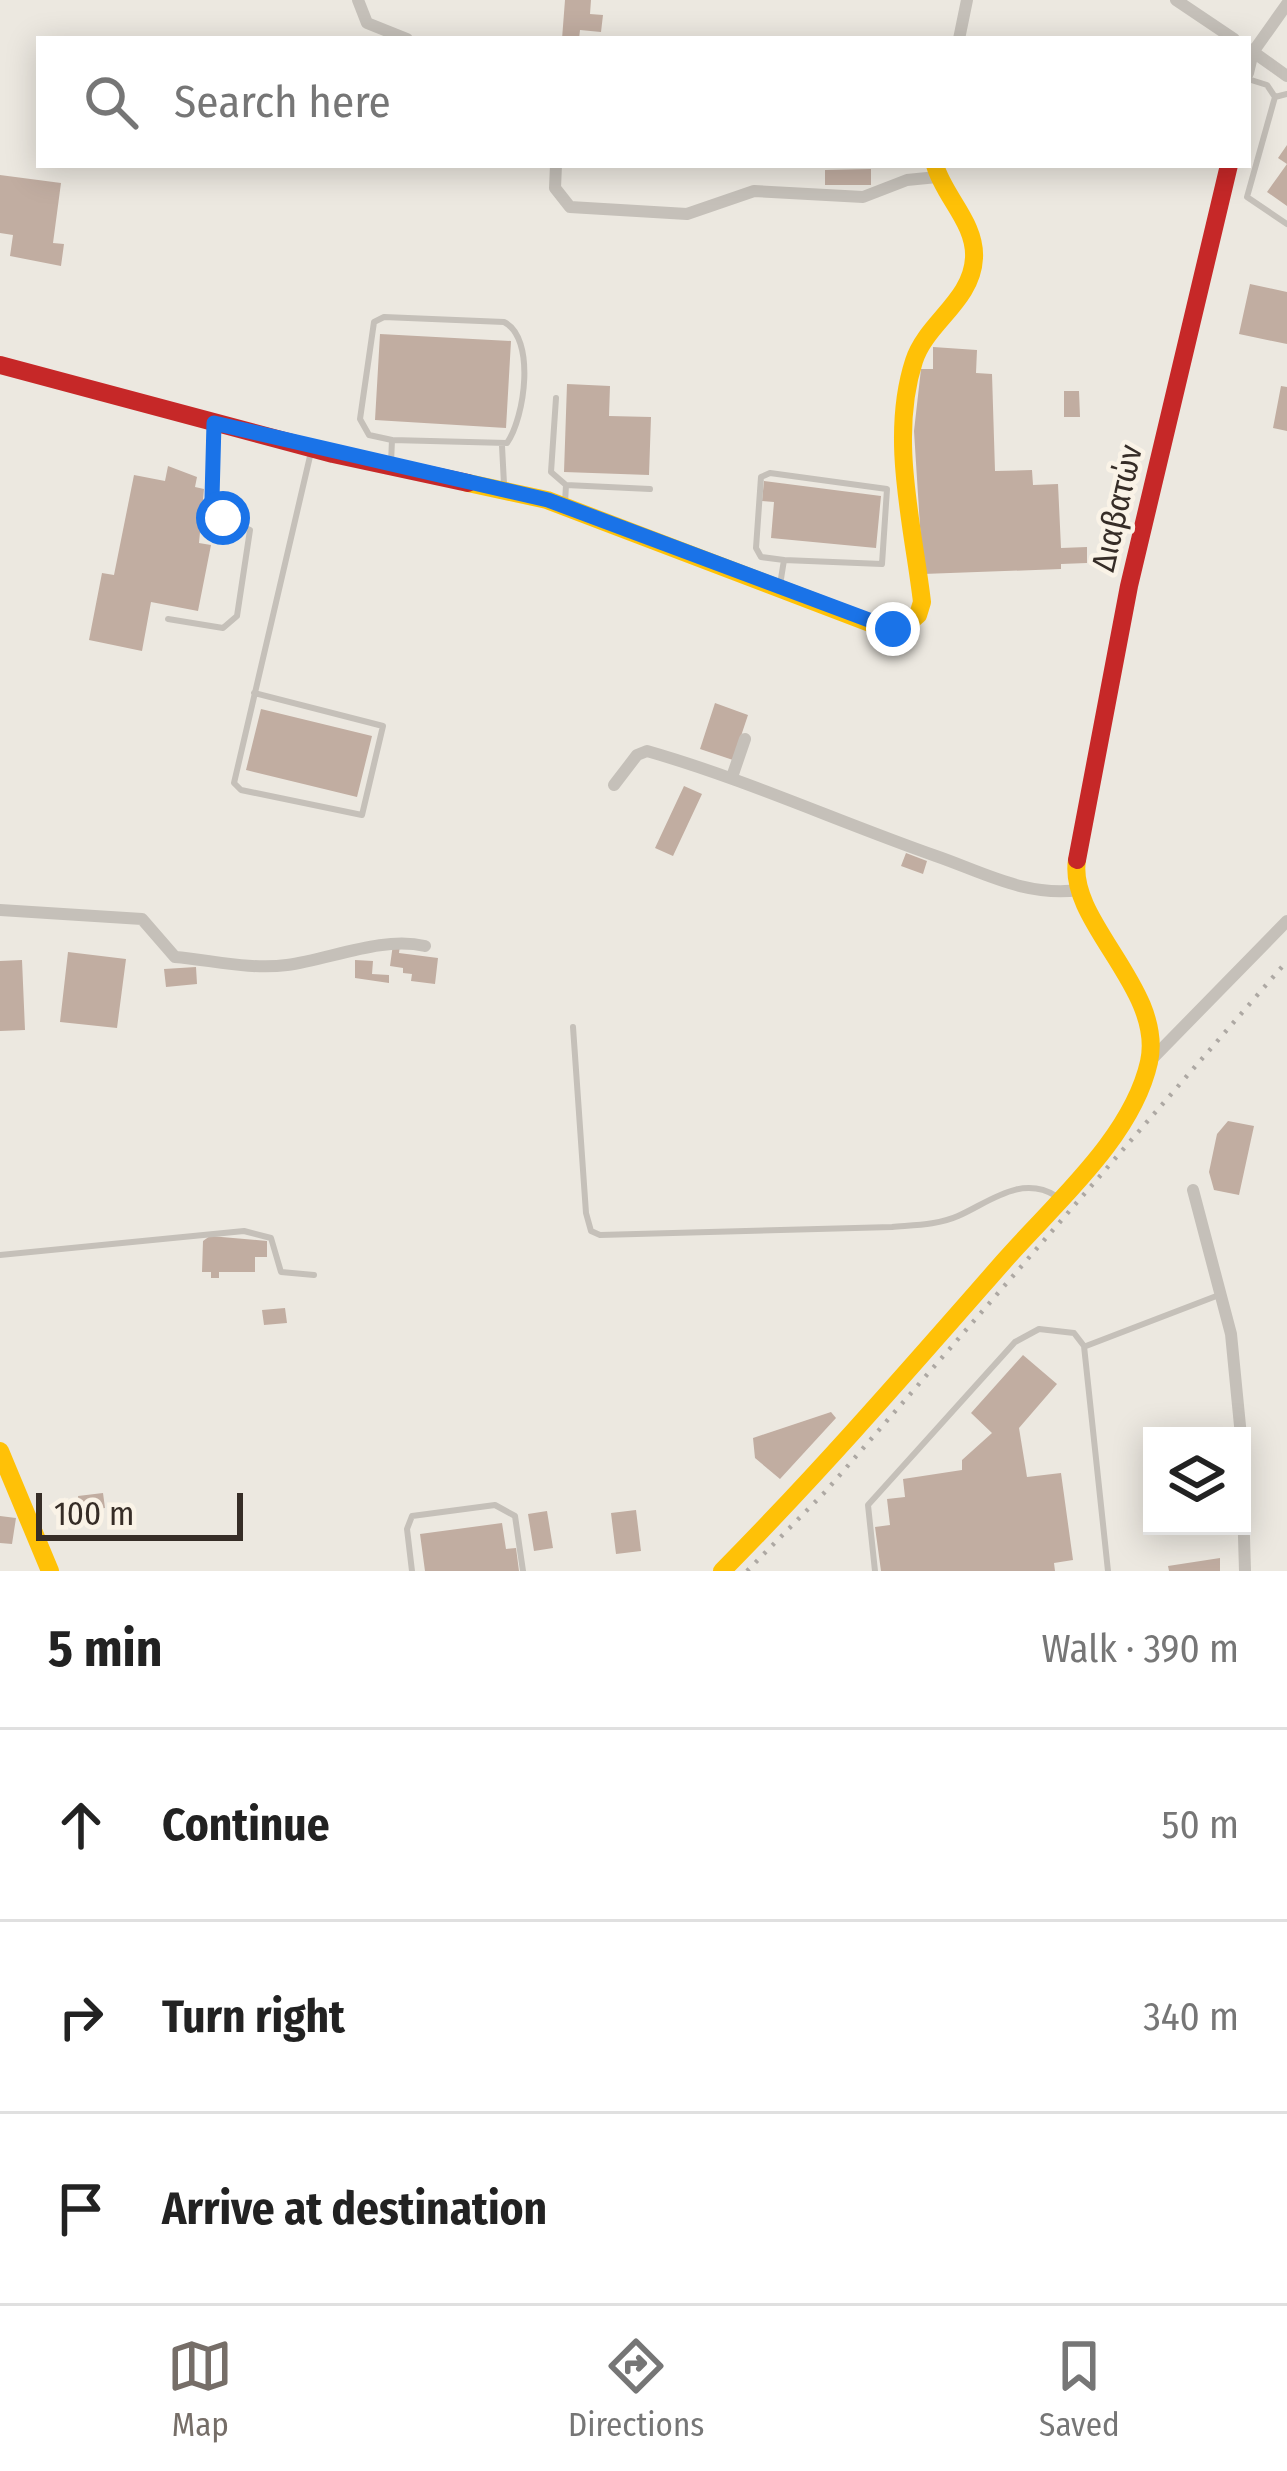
<!DOCTYPE html>
<meta charset="utf-8">
<style>
:root{--surface:#fff;--page:#f6f6f6;--text:#222;--muted:#767676;--line:#e0e0e0;--accent:#766e68}
body{margin:0;font-family:"Fira Sans Condensed",sans-serif;background:var(--page);color:var(--text)}
.controls{position:absolute;right:36px;bottom:36px;display:grid;overflow:hidden;border-radius:0px;box-shadow:0 6px 30px #0003}
.controls button{width:108px;height:108px;display:grid;place-items:center;padding:0;border:0;border-bottom:3px solid var(--line);background:var(--surface);color:var(--text);font:60px sans-serif}
.scale{position:absolute;left:36px;bottom:30px;width:207px;box-sizing:border-box;padding-left:12px;border:6px solid #362d27;border-top:0;font-size:33px;line-height:42px;white-space:nowrap;color:#362d27;-webkit-text-stroke:9px #faf3e7;paint-order:stroke}
.stop{position:absolute;width:36px;height:36px;margin:-27px;border:9px solid #1a73e8;border-radius:50%;background:#fff}
.stop.end{background:#1a73e8;border-color:#fff;box-shadow:0 3px 12px #0008}
.list{margin:0;padding:0;list-style:none}
h2{display:flex;justify-content:space-between;align-items:center;height:156px;margin:0;padding:0 48px;font-size:51px}
h2 small{font-size:39px;font-weight:400;color:var(--muted)}
.list li{display:grid;grid-template-columns:78px 1fr auto;gap:36px;align-items:center;box-sizing:border-box;height:192px;padding:0 48px;border-top:3px solid var(--line)}
.list b{display:block;font-size:45px;white-space:nowrap}
.list em{font-size:39px;font-style:normal;color:var(--muted)}
.icon{flex:none;width:66px;height:66px;fill:none;stroke:currentColor;stroke-width:2;stroke-linecap:round;stroke-linejoin:round}
.map{position:relative;flex:none;width:1287px;height:1571px;overflow:hidden}
.search{position:absolute;background:var(--surface);box-shadow:0 6px 30px #0003;left:36px;right:36px;top:36px;height:132px;display:flex;align-items:center;gap:30px;box-sizing:border-box;padding:0 42px;border-radius:0px;color:var(--muted);font-size:45px}
.sheet{height:732px;background:var(--surface)}
nav{display:flex;justify-content:space-around;align-items:center;box-sizing:border-box;height:168px;border-top:3px solid var(--line);background:var(--surface);font-size:33px;color:var(--muted)}
nav a{display:grid;justify-items:center;gap:6px}
nav .on{color:var(--accent)}
.map>svg:first-child{display:block}
</style>
<div class="map">
<svg width="1287" height="1571" viewBox="0 0 1287 1571">
<rect width="100%" height="100%" fill="#ece8e0"/>
<path fill="#c1ada1" d="M565,0H591L590,14L603,15L601,32L580,30L579,39H562Z
M1287,145V206L1267,192L1287,164L1278,158Z
M871,169V185H825V170Z
M0,175L61,183L53,243L64,244L61,266L10,256L13,235L0,233Z
M1250,284L1287,292V344L1239,334Z
M380,334L511,341L506,428L375,420Z
M933,347L977,350L976,373L992,374L995,471L1032,470L1033,485L1058,484L1061,548L1087,547V563L1061,564V569L923,574L914,431L921,369H933Z
M567,384L610,386L609,416L651,417L649,475L564,472Z
M1281,386L1287,387V431L1273,428Z
M1064,391H1079L1080,417H1064Z
M168,466L197,477L195,487L204,489L199,543L211,545L198,611L151,602L142,651L89,640L102,573L114,575L134,475L165,481Z
M764,481L881,496L876,548L771,538L774,502L762,501Z
M715,703L748,715L733,760L700,749Z
M261,709L372,736L357,797L246,770Z
M684,786L702,794L673,856L655,848Z
M906,853L927,861L923,874L901,866Z
M393,944L400,945L399,953L438,958L435,984L411,981L412,974L403,973V968L390,966Z
M68,952L126,959L117,1028L60,1022Z
M22,960L25,1030L0,1031V961Z
M355,960L373,961L372,974L389,975V983L355,978Z
M196,967L197,984L166,987L164,969Z
M1228,1121L1254,1126L1239,1195L1214,1190L1209,1172L1217,1134Z
M210,1236L267,1241V1257H255V1272H219V1278H211V1272H202L203,1241Z
M285,1308L287,1323L264,1325L262,1310Z
M1023,1355L1057,1384L1019,1428L1027,1477L1061,1473L1073,1560L1054,1563L1055,1571H881L875,1527L890,1525L887,1499L905,1497L903,1479L962,1470V1460L992,1433L971,1413Z
M831,1412L836,1418L780,1479L755,1458L753,1438Z
M103,1493L105,1508L79,1511L78,1496Z
M636,1510L641,1551L616,1554L611,1513Z
M547,1511L553,1548L534,1551L528,1514Z
M0,1516L16,1518L12,1544L0,1543Z
M502,1523L506,1549L516,1548L519,1571H425L420,1534Z
M1220,1558V1571H1169L1168,1566Z"/>
<g fill="none" stroke-linecap="round" stroke-linejoin="round">
<path stroke="#c5c0b9" stroke-width="6" d="M1248,79L1267,85L1275,97
M1275,97L1247,197L1287,224
M1275,97L1287,94
M556,398L551,472L566,485L565,503
M502,446L504,484
M391,463L392,440L369,435L360,419L374,322L384,317L504,322C536,338 525,417 507,443L392,440
M566,485L650,489
M780,585L784,560L761,557L756,548L761,477L770,473L887,489L882,564L784,560
M168,619L223,628L237,616L250,530L223,518L213,506L214,427
M254,693L383,726L362,815L241,790L234,783L311,452
M573,1027L586,1213L591,1231L600,1235L892,1227C914,1225 938,1225 958,1216C988,1203 1021,1174 1056,1196
M0,1255L244,1231L271,1238L281,1272L314,1275
M1086,1346L1219,1295
M412,1571L407,1529L412,1516L495,1505L515,1516L523,1571
M875,1571L868,1505L1015,1342L1039,1329L1074,1333L1084,1346L1108,1571"/>
<path stroke="#c5c0b9" stroke-width="12" d="M358,0L367,23L407,39
M1176,0L1234,39
M959,39L967,0
M1249,49L1287,76
M1248,73L1253,52L1287,4
M556,165L555,188L570,207L687,214L754,191L863,197L907,180L937,177
M732,777L745,739
M614,785L637,755L647,751C745,779 839,822 936,856C985,873 1026,897 1079,890
M0,910L142,919L175,957C211,960 251,970 287,965C331,959 382,936 425,946
M1149,1062L1287,921
M1193,1190L1231,1334L1241,1436
M1242,1469L1245,1571"/>
<path stroke="#ffc107" stroke-width="18" d="M468,483L547,500L878,626L904,627L918,615L922,602C913,525 889,437 914,361C926,323 972,301 974,258C976,223 944,197 935,165
M0,1451L50,1571
M722,1571C821,1471 912,1366 1005,1260C1054,1204 1132,1138 1149,1062C1165,989 1067,922 1077,860"/>
<path stroke="#c62828" stroke-width="18" d="M0,365L333,454L468,483
M1077,860L1129,586L1229,165"/>
<path stroke="#ada8a3" stroke-width="4.5" stroke-dasharray="3 9" stroke-linecap="butt" d="M747,1571L825,1492L1287,961"/>
</g>
<g fill="none" stroke-linecap="round" stroke-linejoin="round">
<path stroke="#1a73e8" stroke-width="15" d="M223,518L212,498L214,423L548,500L893,629"/>
</g>
<g text-anchor="middle" dominant-baseline="central" stroke-width="9" stroke-linejoin="round" paint-order="stroke">
<g font-size="33" fill="#362d27" stroke="#faf3e7">
<text transform="translate(1117 508) rotate(-77)">Διαβατών</text>
</g>
</g>
</svg>
<div class="controls">
<button><svg class="icon" aria-label="layers" viewBox="0 0 24 24"><path d="M12 4l9 5-9 5-9-5zM3 14l9 5 9-5"/></svg></button>
</div>
<div class="scale">100 m</div>
<div class="stop" style="left:223px;top:518px"></div>
<div class="stop end" style="left:893px;top:629px"></div>
<div class="search"><svg class="icon" aria-label="search" viewBox="0 0 24 24"><circle cx="10" cy="10" r="6"/><path d="M15 15l6 6"/></svg>Search here</div>
</div>
<section class="sheet">
<h2>5 min<small>Walk · 390 m</small></h2>
<ul class="list">
<li><svg class="icon" aria-label="ahead" viewBox="0 0 24 24"><path d="M12 20V5M6 11l6-6 6 6"/></svg><div><b>Continue</b></div><em>50 m</em></li>
<li><svg class="icon" aria-label="right" viewBox="0 0 24 24"><path d="M7 20v-9h11M14 6l5 5-5 5"/></svg><div><b>Turn right</b></div><em>340 m</em></li>
<li><svg class="icon" aria-label="arrive" viewBox="0 0 24 24"><path d="M6 21V4h12l-3 4 3 4H6"/></svg><div><b>Arrive at destination</b></div></li>
</ul>
</section>
<nav>
<a class="on"><svg class="icon" aria-label="map" viewBox="0 0 24 24"><path d="M3 6l6-2 6 2 6-2v14l-6 2-6-2-6 2zM9 4v14M15 6v14"/></svg>Map</a>
<a><svg class="icon" aria-label="directions" viewBox="0 0 24 24"><path d="M12 3l9 9-9 9-9-9zM9 14v-3h6M13 9l2 2-2 2"/></svg>Directions</a>
<a><svg class="icon" aria-label="saved" viewBox="0 0 24 24"><path d="M7 4h10v16l-5-4-5 4z"/></svg>Saved</a>
</nav>
